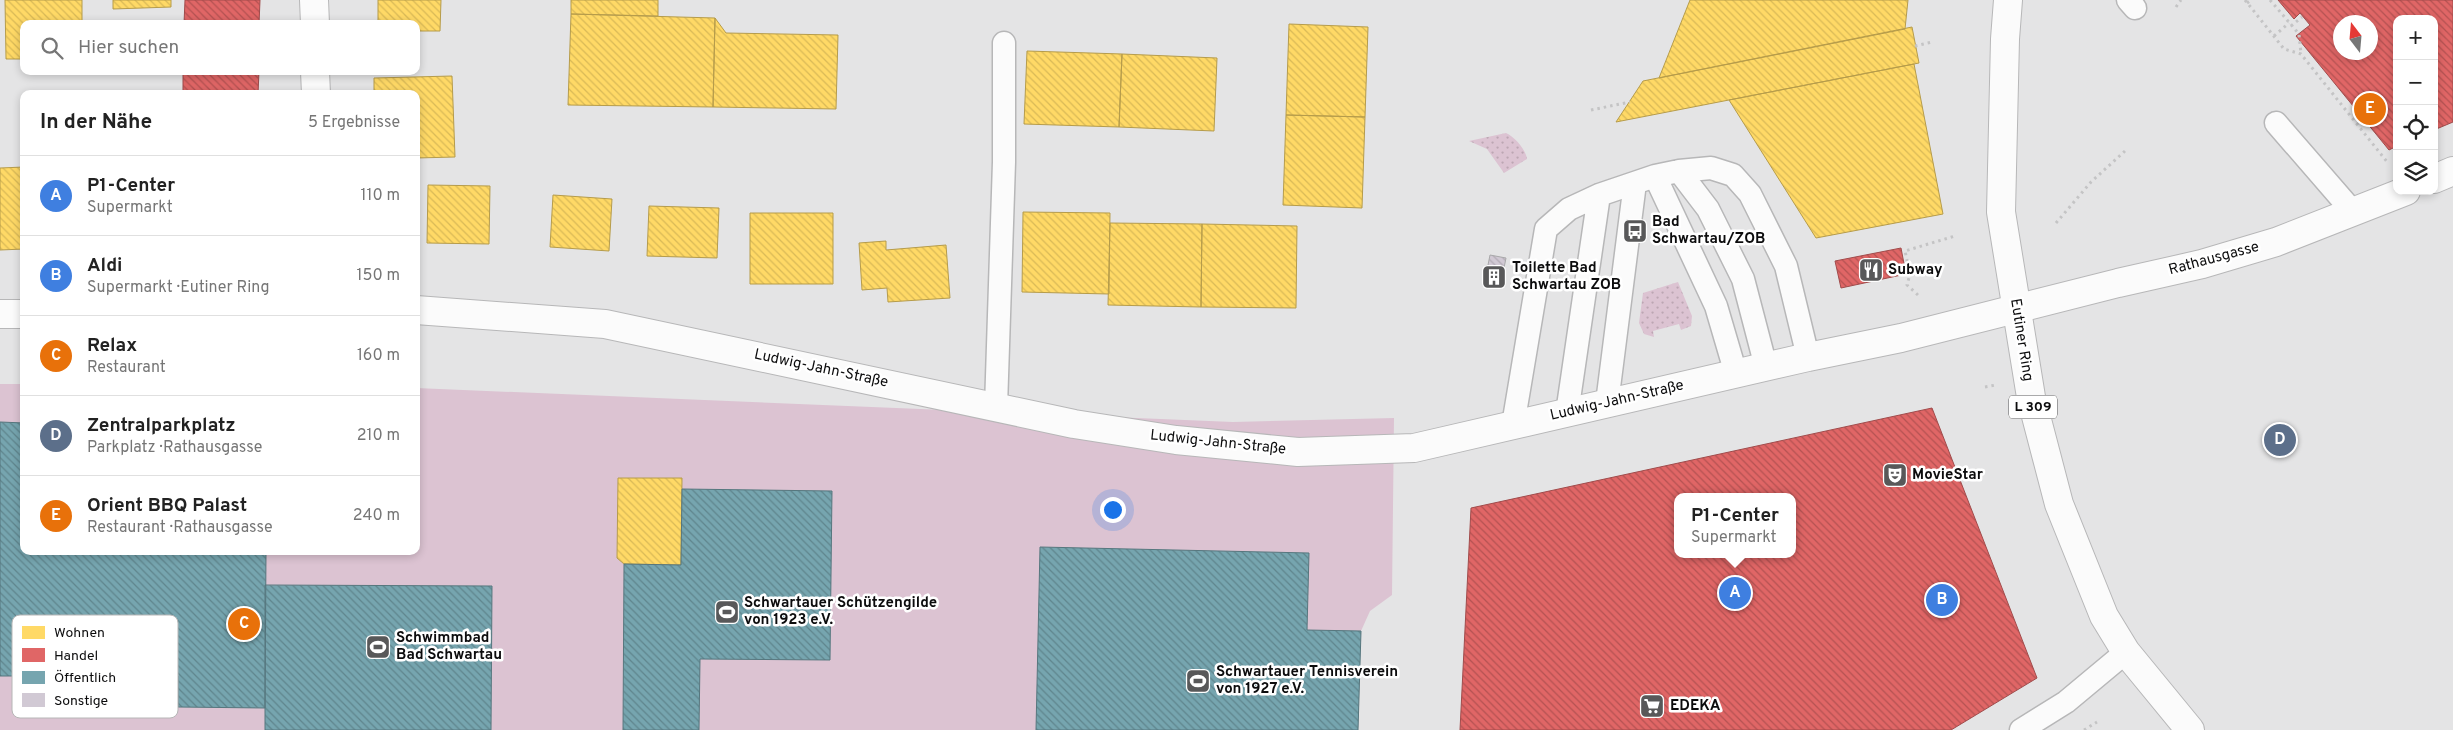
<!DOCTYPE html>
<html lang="de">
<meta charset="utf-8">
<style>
:root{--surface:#fff;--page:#f6f6f6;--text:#222;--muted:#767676;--line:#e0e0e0;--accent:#2563eb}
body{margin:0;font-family:Overpass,sans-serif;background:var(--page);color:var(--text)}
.controls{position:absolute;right:15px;top:15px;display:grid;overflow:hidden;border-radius:10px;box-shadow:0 2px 8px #0003}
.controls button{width:45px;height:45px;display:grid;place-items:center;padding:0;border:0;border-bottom:1px solid var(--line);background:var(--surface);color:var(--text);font:25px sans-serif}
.compass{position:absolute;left:2333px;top:15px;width:45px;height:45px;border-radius:50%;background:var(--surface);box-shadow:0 2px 8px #0003;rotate:344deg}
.you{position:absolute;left:1112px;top:509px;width:18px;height:18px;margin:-12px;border:4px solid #fff;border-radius:50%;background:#1a73e8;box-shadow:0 0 0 8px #1a73e833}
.badge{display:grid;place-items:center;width:32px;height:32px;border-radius:50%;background:var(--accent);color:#fff;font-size:16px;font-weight:700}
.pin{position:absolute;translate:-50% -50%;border:2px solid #fff;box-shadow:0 1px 5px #0006}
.popup{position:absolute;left:1674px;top:493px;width:122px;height:65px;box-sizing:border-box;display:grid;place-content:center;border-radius:10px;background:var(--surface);filter:drop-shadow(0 1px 4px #0005);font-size:16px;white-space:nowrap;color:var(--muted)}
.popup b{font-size:19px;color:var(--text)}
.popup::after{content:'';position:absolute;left:50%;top:100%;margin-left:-10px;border:10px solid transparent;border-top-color:var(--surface)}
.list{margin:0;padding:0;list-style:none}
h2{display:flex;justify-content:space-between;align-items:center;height:65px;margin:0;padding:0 20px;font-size:21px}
h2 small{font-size:16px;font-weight:400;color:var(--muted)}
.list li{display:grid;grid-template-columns:32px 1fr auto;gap:15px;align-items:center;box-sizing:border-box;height:80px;padding:0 20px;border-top:1px solid var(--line)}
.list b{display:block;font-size:19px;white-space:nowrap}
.list p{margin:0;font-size:16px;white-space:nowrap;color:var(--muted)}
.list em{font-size:16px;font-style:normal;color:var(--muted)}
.icon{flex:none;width:28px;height:28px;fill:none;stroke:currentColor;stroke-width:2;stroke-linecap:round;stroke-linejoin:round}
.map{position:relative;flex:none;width:2453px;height:730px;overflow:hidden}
.search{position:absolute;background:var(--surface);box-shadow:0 2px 8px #0003;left:20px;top:20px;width:400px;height:55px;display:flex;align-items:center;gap:12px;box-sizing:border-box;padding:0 18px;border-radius:10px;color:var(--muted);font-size:19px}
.panel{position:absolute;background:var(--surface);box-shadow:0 2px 8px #0003;left:20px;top:90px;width:400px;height:465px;border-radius:10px}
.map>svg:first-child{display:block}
</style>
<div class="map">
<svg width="2453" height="730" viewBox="0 0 2453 730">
<defs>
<pattern id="grass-dots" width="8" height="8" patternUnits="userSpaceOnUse" patternTransform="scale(1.25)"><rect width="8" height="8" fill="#dcc3d2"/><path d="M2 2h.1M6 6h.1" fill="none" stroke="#bca6b3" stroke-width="1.8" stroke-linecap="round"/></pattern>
<pattern id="homes-back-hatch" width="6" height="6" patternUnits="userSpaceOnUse" patternTransform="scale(1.25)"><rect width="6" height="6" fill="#ffd966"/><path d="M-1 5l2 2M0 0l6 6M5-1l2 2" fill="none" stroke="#d9b957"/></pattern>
<pattern id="shops-back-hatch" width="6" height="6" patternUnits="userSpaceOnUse" patternTransform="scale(1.25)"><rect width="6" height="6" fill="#e06666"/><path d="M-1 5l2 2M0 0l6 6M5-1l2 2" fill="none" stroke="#b45252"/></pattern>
<pattern id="public-back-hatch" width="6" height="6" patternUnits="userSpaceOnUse" patternTransform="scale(1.25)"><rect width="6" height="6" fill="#76a5af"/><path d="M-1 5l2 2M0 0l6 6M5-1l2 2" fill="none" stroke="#5f858d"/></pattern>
<pattern id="building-back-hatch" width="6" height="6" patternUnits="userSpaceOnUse" patternTransform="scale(1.25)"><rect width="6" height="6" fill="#d1c9d4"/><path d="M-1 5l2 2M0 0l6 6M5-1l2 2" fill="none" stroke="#b2abb5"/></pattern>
</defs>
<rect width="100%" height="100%" fill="#e4e4e5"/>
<path fill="url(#grass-dots)" d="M1506,133C1515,137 1526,150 1527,159L1504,173L1487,149L1469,141Z
M1678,282L1692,316L1691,326L1681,330L1679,324L1653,331L1654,337L1644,334L1639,323L1643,293Z"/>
<path fill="#dcc3d2" d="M0,384H24V551H416V388L1233,422L1394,418L1392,595L1370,611L1361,631L1358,730H0Z"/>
<path fill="url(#homes-back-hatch)" stroke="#b69c4b" d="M5,0H82V24H24V59H6Z
M113,0H171V7L113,9Z
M378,0H441L440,31H416V24H378Z
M571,0H658V16L571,14Z
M1690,0H1908L1905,29L1659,78Z
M571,14L715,18L713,107L568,105Z
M715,18L726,33L838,35L836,109L713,107Z
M1289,24L1368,27L1365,117L1286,115Z
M1912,27L1919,63L1616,122L1643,81Z
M1027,51L1122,54L1119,127L1024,124Z
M1122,54L1217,58L1214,131L1119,127Z
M1914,64L1943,214L1816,238L1729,100Z
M452,76L455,157L416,158V94H374V78Z
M1286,115L1365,117L1362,208L1283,205Z
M24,167V249L0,250V168Z
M428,185L490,186L489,244L427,243Z
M553,195L612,199L609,251L550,247Z
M649,206L719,208L717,258L647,256Z
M1023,212L1110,213L1109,294L1022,292Z
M750,213H833V284H750Z
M1110,223L1202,224L1201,307L1108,305Z
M1202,224L1297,226L1296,308L1201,307Z
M886,241V250L946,245L950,298L888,302L887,288L862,290L859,243Z
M618,478H682L681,565L624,564L617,558Z"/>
<path fill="url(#shops-back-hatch)" stroke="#a04b4b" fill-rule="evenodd" d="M185,0H260L259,24H184Z
M2278,0H2453V122L2434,130V19H2397V146L2389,150L2296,36L2310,25L2300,13L2294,19ZM2340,22H2370V52H2340Z
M183,71H259L258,94H183Z
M1901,248L1906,274L1841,288L1835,261Z
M1932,408L2037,678L1951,730H1460L1471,508ZM1678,497H1792V554H1678Z"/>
<path fill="url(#public-back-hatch)" stroke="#56777e" d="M0,422L24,423V551H266L265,708L178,707V676H0Z
M682,489L832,491L830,660L700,659L699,730H623L624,564L681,565Z
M1040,547L1309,553L1307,630L1361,631L1358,730H1036Z
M265,585L492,586L491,730H265Z"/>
<path fill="url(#building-back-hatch)" stroke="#a9a9aa" d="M1490,255L1506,258L1500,288L1484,285Z"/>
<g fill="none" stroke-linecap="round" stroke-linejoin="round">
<defs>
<path id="lane" d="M2128,0L2135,8
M2276,123L2354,213
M1679,171L1708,209L1743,279L1766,367
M1655,176L1716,306L1736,374
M1607,403L1635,183
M996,407L1004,162V43
M1567,413L1599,195
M1513,425L1546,229L1569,209L1599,195L1655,176L1679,171L1711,168L1733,175L1750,194L1786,266L1808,357
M2021,730L2066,702L2126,652"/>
<path id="street" d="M314,0L315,24
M315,71L316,94
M2434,179L2453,171
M416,310L605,324L1074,424L1176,440L1298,452L1414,448L1808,357L1901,338L2118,283L2202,264L2276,242L2406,191
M0,314H24"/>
<path id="primary" d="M2008,0L2005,39L2001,212L2031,397L2059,504L2104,616L2126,652L2190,730"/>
</defs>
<use href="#lane" stroke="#b7b7b8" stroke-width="25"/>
<use href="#street" stroke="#b7b7b8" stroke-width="30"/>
<use href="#primary" stroke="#b7b7b8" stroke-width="30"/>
<path stroke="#c4c4c5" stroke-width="3" stroke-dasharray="2.5 4" stroke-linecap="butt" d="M2245,0L2284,49L2301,54L2388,163
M2270,0L2299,34L2301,54
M2247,3L2251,0
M2176,7L2181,0
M2291,26L2302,17
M2274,36L2289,23
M1915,46L1932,42
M1591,110L1630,102
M2056,223L2091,182L2125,151
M1918,295L1907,285L1910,274L1905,251L1955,236
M1985,387L1996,385
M2084,730L2097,722"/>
<use href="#lane" stroke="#fbfbfb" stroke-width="22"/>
<use href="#street" stroke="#fbfbfb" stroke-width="28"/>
<use href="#primary" stroke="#fbfbfb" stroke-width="28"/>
</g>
<defs>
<symbol id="bus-square" viewBox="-11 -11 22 22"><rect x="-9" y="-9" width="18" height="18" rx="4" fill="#585859" stroke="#fff"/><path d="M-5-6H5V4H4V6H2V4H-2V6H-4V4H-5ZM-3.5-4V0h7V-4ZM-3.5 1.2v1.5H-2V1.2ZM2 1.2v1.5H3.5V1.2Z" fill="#fff"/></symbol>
<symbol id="restaurant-square" viewBox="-11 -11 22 22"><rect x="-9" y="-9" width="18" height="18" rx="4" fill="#585859" stroke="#fff"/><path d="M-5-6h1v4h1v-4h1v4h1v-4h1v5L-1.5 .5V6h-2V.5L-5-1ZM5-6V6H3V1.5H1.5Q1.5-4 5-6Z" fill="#fff"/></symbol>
<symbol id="building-square" viewBox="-11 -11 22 22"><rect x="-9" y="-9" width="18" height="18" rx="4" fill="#585859" stroke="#fff"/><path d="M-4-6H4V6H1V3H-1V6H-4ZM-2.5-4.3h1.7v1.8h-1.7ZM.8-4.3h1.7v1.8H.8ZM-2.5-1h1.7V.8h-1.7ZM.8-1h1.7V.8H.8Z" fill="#fff"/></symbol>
<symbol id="theatre-square" viewBox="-11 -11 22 22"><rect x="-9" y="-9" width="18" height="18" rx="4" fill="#585859" stroke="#fff"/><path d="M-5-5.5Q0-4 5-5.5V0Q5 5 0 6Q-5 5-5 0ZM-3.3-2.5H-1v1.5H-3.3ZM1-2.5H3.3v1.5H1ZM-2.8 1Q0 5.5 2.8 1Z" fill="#fff"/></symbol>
<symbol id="stadium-square" viewBox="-11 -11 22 22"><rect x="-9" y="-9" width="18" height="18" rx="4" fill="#585859" stroke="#fff"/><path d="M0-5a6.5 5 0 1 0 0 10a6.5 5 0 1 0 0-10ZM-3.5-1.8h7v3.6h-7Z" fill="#fff"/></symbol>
<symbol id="supermarket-square" viewBox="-11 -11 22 22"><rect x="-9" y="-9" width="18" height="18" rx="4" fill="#585859" stroke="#fff"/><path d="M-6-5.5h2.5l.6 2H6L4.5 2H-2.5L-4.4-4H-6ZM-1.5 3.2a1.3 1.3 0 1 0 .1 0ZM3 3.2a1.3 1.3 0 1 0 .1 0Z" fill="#fff"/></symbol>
</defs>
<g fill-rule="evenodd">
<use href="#bus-square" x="1621" y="217" width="28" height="28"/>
<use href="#restaurant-square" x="1857" y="256" width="28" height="28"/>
<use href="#building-square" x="1480" y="263" width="28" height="28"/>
<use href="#theatre-square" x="1881" y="461" width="28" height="28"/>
<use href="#stadium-square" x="713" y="598" width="28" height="28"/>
<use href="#stadium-square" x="364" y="633" width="28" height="28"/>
<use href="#stadium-square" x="1184" y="667" width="28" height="28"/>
<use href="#supermarket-square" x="1638" y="692" width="28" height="28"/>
</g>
<g text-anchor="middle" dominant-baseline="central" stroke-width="5" stroke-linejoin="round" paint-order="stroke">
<rect fill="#fff" stroke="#555556" stroke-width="1" x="2009" y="395.5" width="48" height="23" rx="4"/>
<g font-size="14" font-weight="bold" fill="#0c0c0d">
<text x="2033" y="407">L 309</text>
</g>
<g font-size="15" font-weight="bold" fill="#0c0c0d" stroke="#fff" text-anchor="start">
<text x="1652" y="222">Bad<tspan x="1652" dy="17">Schwartau/ZOB</tspan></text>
<text x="1512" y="268">Toilette Bad<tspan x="1512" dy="17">Schwartau ZOB</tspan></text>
<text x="1888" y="270">Subway</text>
<text x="1912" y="475">MovieStar</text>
<text x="744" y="603">Schwartauer Schützengilde<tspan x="744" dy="17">von 1923 e.V.</tspan></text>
<text x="396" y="638">Schwimmbad<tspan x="396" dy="17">Bad Schwartau</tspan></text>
<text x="1216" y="672">Schwartauer Tennisverein<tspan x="1216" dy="17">von 1927 e.V.</tspan></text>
<text x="1670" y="706">EDEKA</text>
</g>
<g font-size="15" fill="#0c0c0d" stroke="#fff">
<text transform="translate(2214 259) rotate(-15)">Rathausgasse</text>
<text transform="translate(2021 340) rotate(81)">Eutiner Ring</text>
<text transform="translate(821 369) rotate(12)">Ludwig-Jahn-Straße</text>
<text transform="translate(1617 401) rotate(-13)">Ludwig-Jahn-Straße</text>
<text transform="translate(1218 443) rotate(6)">Ludwig-Jahn-Straße</text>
</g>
</g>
<rect x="12" y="615" width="166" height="103" rx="8" fill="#fff" stroke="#b6b6b6" stroke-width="1"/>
<rect x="22" y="626" width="23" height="13" fill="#ffd966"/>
<rect x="22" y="648" width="23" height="14" fill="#e06666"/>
<rect x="22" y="671" width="23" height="13" fill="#76a5af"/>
<rect x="22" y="693" width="23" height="14" fill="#d1c9d4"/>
<g font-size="14" fill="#0c0c0d">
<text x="54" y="637">Wohnen</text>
<text x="54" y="660">Handel</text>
<text x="54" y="682">Öffentlich</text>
<text x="54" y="705">Sonstige</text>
</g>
</svg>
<div class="controls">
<button>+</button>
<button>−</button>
<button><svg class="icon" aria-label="locate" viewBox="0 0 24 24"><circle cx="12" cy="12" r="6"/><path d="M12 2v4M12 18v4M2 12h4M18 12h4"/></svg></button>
<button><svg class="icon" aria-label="layers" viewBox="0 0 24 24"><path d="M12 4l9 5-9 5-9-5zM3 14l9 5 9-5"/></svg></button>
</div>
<svg class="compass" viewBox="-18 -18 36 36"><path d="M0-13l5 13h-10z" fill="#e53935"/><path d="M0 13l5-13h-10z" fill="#767676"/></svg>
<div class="you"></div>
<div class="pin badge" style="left:1735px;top:593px;background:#3f7fe0">A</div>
<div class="popup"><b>P1-Center</b>Supermarkt</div>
<div class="pin badge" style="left:1942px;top:600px;background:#3f7fe0">B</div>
<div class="pin badge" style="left:244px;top:624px;background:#e8710a">C</div>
<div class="pin badge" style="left:2280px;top:440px;background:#5c6f8a">D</div>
<div class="pin badge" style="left:2370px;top:109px;background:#e8710a">E</div>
<div class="search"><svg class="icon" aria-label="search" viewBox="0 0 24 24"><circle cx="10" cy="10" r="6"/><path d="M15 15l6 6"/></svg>Hier suchen</div>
<section class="panel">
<h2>In der Nähe<small>5 Ergebnisse</small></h2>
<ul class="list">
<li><span class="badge" style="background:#3f7fe0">A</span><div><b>P1-Center</b><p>Supermarkt</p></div><em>110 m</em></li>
<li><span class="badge" style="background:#3f7fe0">B</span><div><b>Aldi</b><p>Supermarkt · Eutiner Ring</p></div><em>150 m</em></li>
<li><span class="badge" style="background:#e8710a">C</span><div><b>Relax</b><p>Restaurant</p></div><em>160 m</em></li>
<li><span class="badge" style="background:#5c6f8a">D</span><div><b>Zentralparkplatz</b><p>Parkplatz · Rathausgasse</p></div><em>210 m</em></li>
<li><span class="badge" style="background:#e8710a">E</span><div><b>Orient BBQ Palast</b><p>Restaurant · Rathausgasse</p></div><em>240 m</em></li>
</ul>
</section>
</div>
